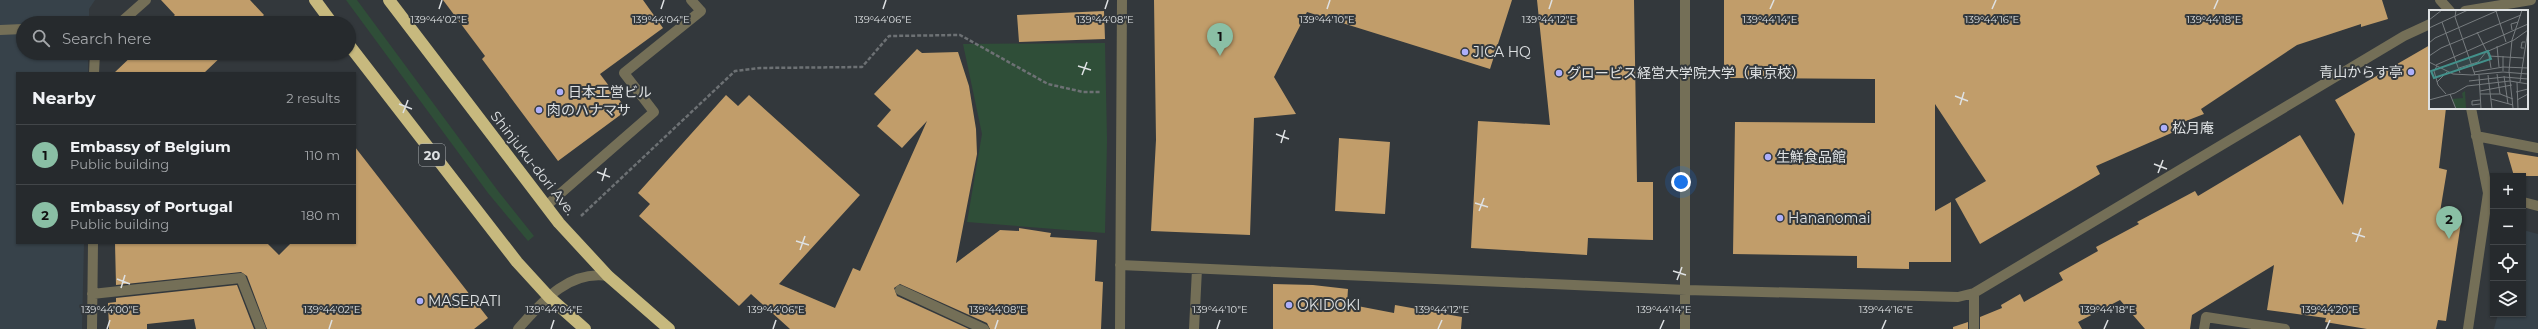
<!DOCTYPE html>
<meta charset="utf-8">
<style>
:root{--surface:#262a2d;--page:#323639;--text:#f1f3f6;--muted:#a4a7aa;--line:#424649;--accent:#8abfa5}
body{margin:0;font-family:Montserrat,"Noto Sans JP",sans-serif;background:var(--page);color:var(--text)}
.controls{position:absolute;right:12px;bottom:12px;display:grid;overflow:hidden;border-radius:0px;box-shadow:0 1px 3px #0004}
.controls button{width:36px;height:36px;display:grid;place-items:center;padding:0;border:0;border-bottom:1px solid var(--line);background:var(--surface);color:var(--text);font:20px sans-serif}
.you{position:absolute;left:1681px;top:182px;width:14px;height:14px;margin:-10px;border:3px solid #fff;border-radius:50%;background:#1a73e8;box-shadow:0 0 0 6px #1a73e833}
.badge{display:grid;place-items:center;width:26px;height:26px;border-radius:50%;background:var(--accent);color:#111;font-size:13px;font-weight:700}
.pin{position:absolute;translate:-50% -33px;filter:drop-shadow(0 1px 2px #0008)}
.pin::after{content:'';position:absolute;top:21px;width:14px;height:12px;background:inherit;clip-path:polygon(0 0,100% 0,50% 100%)}
.list{margin:0;padding:0;list-style:none}
h2{display:flex;justify-content:space-between;align-items:center;height:52px;margin:0;padding:0 16px;font-size:17px}
h2 small{font-size:13px;font-weight:400;color:var(--muted)}
.list li{display:grid;grid-template-columns:26px 1fr auto;gap:12px;align-items:center;box-sizing:border-box;height:60px;padding:0 16px;border-top:1px solid var(--line)}
.list b{display:block;font-size:15px;white-space:nowrap}
.list p{margin:0;font-size:13px;white-space:nowrap;color:var(--muted)}
.list em{font-size:13px;font-style:normal;color:var(--muted)}
.icon{flex:none;width:22px;height:22px;fill:none;stroke:currentColor;stroke-width:2;stroke-linecap:round;stroke-linejoin:round}
.map{position:relative;flex:none;width:2538px;height:329px;overflow:hidden}
.search{position:absolute;background:var(--surface);box-shadow:0 1px 3px #0004;left:16px;top:16px;width:340px;height:44px;display:flex;align-items:center;gap:10px;box-sizing:border-box;padding:0 14px;border-radius:22px;color:var(--muted);font-size:15px}
.panel{position:absolute;background:var(--surface);box-shadow:0 1px 3px #0004;left:16px;top:72px;width:340px;height:172px;border-radius:0px}
.map>svg:first-child{display:block}
</style>
<div class="map">
<svg width="2538" height="329" viewBox="0 0 2538 329">
<rect width="100%" height="100%" fill="#33383c"/>
<path fill="#37424a" d="M0,0H95L89,9V23H23V53H88V73H17V243H84L82,329H0Z
M2523,230L2538,234V329H2494L2498,314H2523Z"/>
<path fill="#2f4e38" d="M346,0H357L498,191L534,236L528,241L488,193Z
M1105,43L1107,140L1105,233L967,222L982,134L963,44Z"/>
<path fill="#c19d6a" d="M161,0H250L264,15L256,23H166L175,15Z
M443,0H643L663,28L600,74L627,110L558,161L482,59L485,56Z
M1154,0H1512L1490,69L1307,12L1274,77L1296,114L1254,118L1250,235L1151,231L1156,140Z
M1537,0H1634L1637,182H1653V240L1588,238L1587,255L1471,248L1478,121L1550,125Z
M1724,0H2382L2388,19L2361,27V24L2297,45L2201,109L2204,114L2173,126L2176,131L2096,166L2100,174L1980,244L1955,199L1986,181L1935,104V211L1951,202V262H1909V269L1857,268V256L1733,254L1735,122L1875,123V79L1724,78Z
M1104,11L1105,39L1019,42L1017,15Z
M2430,45V108H2446L2439,168L2447,170L2440,212L2462,216L2446,321L2438,320L2436,329H2367L2325,322L2326,318L2267,310L2274,265L2192,315L2190,329H2145L2120,300L2078,322L2082,329H1980V317L2002,308L2001,305L2020,294L2024,302L2063,280L2059,273L2098,251L2096,247L2139,224L2137,222L2195,191L2198,196L2300,135L2343,205L2355,134L2335,100Z
M917,49L922,53L958,52L969,86L976,129L977,154L956,263L1000,230L1019,231V228L1051,233L1050,237L1097,240L1095,281L1103,282L1101,329H990L987,323L900,284L894,288L897,296L969,329H790L751,294L739,306L639,216L650,204L638,193L726,95L738,106L749,95L860,195L779,284L835,308L853,268L860,271L927,121L902,148L877,126L891,110L874,94Z
M135,53H225L204,73H114Z
M1339,138L1390,142L1385,214L1335,211Z
M355,147L488,318L474,329H267L247,276L241,272L116,285L115,243H267L279,255L291,243H355Z
M2507,152L2538,157V176H2514Z
M1273,284L1313,285L1348,289L1347,304L1394,313L1395,305L1462,317L1461,329H1273Z
M237,285L254,329H196L194,319L147,324V329H109L108,303L116,302V298Z
M1968,322V329H1953V327Z"/>
<g fill="none" stroke-linecap="round" stroke-linejoin="round">
<path stroke="#6d7174" stroke-width="2.5" stroke-dasharray="4 2" stroke-linecap="butt" d="M581,216L735,71L760,68L862,67L889,36L960,35L1048,84L1083,92H1101"/>
<path stroke="#746f57" stroke-width="10" d="M1685,0V329
M2440,0L2450,11
M2465,11L2531,0
M120,23L146,0
M0,30L23,29
M94,73L95,53
M2476,136L2538,148
M2523,202L2538,206
M546,206L654,112L624,73L701,11L691,0
M1120,265L1686,290L1958,297L1974,293L2404,36L2430,24
M900,290L984,329
M92,294L241,278L261,329
M92,329L93,243
M518,329C542,302 568,270 608,276
M1120,329L1122,0
M1194,329L1197,269
M1974,329V293
M2204,329L2206,317L2285,329
M2468,329L2488,193L2471,108"/>
<path stroke="#c7b97e" stroke-width="12" d="M315,0L332,23
M389,0L559,223L608,276L669,329
M349,45L517,262L549,297L585,329"/>
</g>
<path fill="none" stroke="#dee1e3" stroke-width="1.5" d="M439,9L442,0M661,9L664,0M883,9L886,0M1105,9L1108,0M1327,9L1330,0M1549,9L1552,0M1770,9L1774,0M1992,9L1996,0M2214,9L2218,0M1078,66L1091,70M1082,75L1087,62M1955,96L1968,101M399,104L412,109M1960,105L1964,92M403,113L408,100M1276,134L1289,139M1281,143L1285,130M2154,164L2167,169M597,172L610,177M2158,173L2163,160M602,181L606,168M1475,203L1488,207M1479,211L1484,198M2352,233L2365,237M796,241L809,245M2356,242L2361,228M800,250L805,236M1673,271L1686,275M117,279L130,284M1677,280L1682,267M121,288L125,275M107,329L110,320M329,329L332,320M551,329L554,320M773,329L776,320M995,329L998,320M1217,329L1220,320M1438,329L1442,320M1660,329L1664,320M1882,329L1886,320M2104,329L2108,320M2326,329L2330,320"/>
<g fill="#adaffb" stroke="#33383c" stroke-width="1.5">
<circle cx="1465" cy="52" r="4"/>
<circle cx="2411" cy="72" r="4"/>
<circle cx="1559" cy="73" r="4"/>
<circle cx="560" cy="92" r="4"/>
<circle cx="539" cy="110" r="4"/>
<circle cx="2164" cy="128" r="4"/>
<circle cx="1768" cy="157" r="4"/>
<circle cx="1780" cy="218" r="4"/>
<circle cx="420" cy="301" r="4"/>
<circle cx="1289" cy="305" r="4"/>
</g>
<g text-anchor="middle" dominant-baseline="central" stroke-width="4" stroke-linejoin="round" paint-order="stroke">
<rect fill="#33383c" stroke="#abaeb1" stroke-width="1" x="419" y="144" width="26" height="22" rx="3"/>
<g font-size="13" font-weight="bold" fill="#dee1e3">
<text x="432" y="155">20</text>
</g>
<g font-size="14" fill="#dee1e3" stroke="#33383c" text-anchor="start">
<text x="1473" y="52">JICA HQ</text>
<text x="2403" y="72" text-anchor="end">青山からす亭</text>
<text x="1567" y="73">グロービス経営大学院大学（東京校）</text>
<text x="568" y="92">日本工営ビル</text>
<text x="547" y="110">肉のハナマサ</text>
<text x="2172" y="128">松月庵</text>
<text x="1776" y="157">生鮮食品館</text>
<text x="1788" y="218">Hananomai</text>
<text x="428" y="301">MASERATI</text>
<text x="1297" y="305">OKIDOKI</text>
</g>
<g font-size="14" fill="#dee1e3" stroke="#33383c">
<text transform="translate(533 163) rotate(52)">Shinjuku-dori Ave.</text>
</g>
</g>
<g transform="translate(2429 10)">
<rect width="99" height="99" fill="#33383c"/>
<path d="M36,81L37,98L27,99L23,89L34,88L33,83Z" fill="#2f4e38"/>
<path fill="none" stroke="#777c7f" stroke-width="1" d="M27,0L26,7L46,65M67,1L77,32M0,10L13,0M13,12L31,63M0,18L39,0M83,20L82,14L89,12M48,22L60,46L62,58M0,33L6,28L70,0M68,36L70,57M95,38H92L93,32H96M0,46L12,38L92,5M60,46L94,48M74,46V61M0,52L24,64L43,65L74,62L99,64M7,55L99,14M8,56L5,61L9,75L17,84M30,58L49,52L57,42L85,30L99,20M45,62L74,57L99,58M68,64L71,84M50,65L52,99M59,65L63,99M75,66L79,94M40,71L75,67L99,69M8,72L18,62M88,72L89,99M91,72L99,20M51,81L83,75M87,82L99,79M21,84L27,99M51,84H71L84,89M62,89L84,95M0,90L26,83L38,76L81,71L99,74M88,90L99,84M51,94L43,95V91L51,90M84,98L80,61L83,30L93,0"/>
<path fill="#43918b" fill-opacity="0.15" stroke="#43918b" stroke-width="2" d="M59,41L62,49L5,68L2,61Z"/>
<rect width="99" height="99" fill="none" stroke="#dee1e3" stroke-width="2"/>
</g>
<g font-size="10" text-anchor="middle" fill="#dee1e3" stroke="#33383c" stroke-width="4" stroke-linejoin="round" paint-order="stroke">
<text x="439" y="23">139°44'02"E</text>
<text x="661" y="23">139°44'04"E</text>
<text x="883" y="23">139°44'06"E</text>
<text x="1105" y="23">139°44'08"E</text>
<text x="1327" y="23">139°44'10"E</text>
<text x="1549" y="23">139°44'12"E</text>
<text x="1770" y="23">139°44'14"E</text>
<text x="1992" y="23">139°44'16"E</text>
<text x="2214" y="23">139°44'18"E</text>
<text x="110" y="313">139°44'00"E</text>
<text x="332" y="313">139°44'02"E</text>
<text x="554" y="313">139°44'04"E</text>
<text x="776" y="313">139°44'06"E</text>
<text x="998" y="313">139°44'08"E</text>
<text x="1220" y="313">139°44'10"E</text>
<text x="1442" y="313">139°44'12"E</text>
<text x="1664" y="313">139°44'14"E</text>
<text x="1886" y="313">139°44'16"E</text>
<text x="2108" y="313">139°44'18"E</text>
<text x="2330" y="313">139°44'20"E</text>
</g>
</svg>
<div class="controls">
<button>+</button>
<button>−</button>
<button><svg class="icon" aria-label="locate" viewBox="0 0 24 24"><circle cx="12" cy="12" r="6"/><path d="M12 2v4M12 18v4M2 12h4M18 12h4"/></svg></button>
<button><svg class="icon" aria-label="layers" viewBox="0 0 24 24"><path d="M12 4l9 5-9 5-9-5zM3 14l9 5 9-5"/></svg></button>
</div>
<div class="you"></div>
<div class="pin badge" style="left:1220px;top:56px">1</div>
<div class="pin badge" style="left:2449px;top:239px">2</div>
<div class="search"><svg class="icon" aria-label="search" viewBox="0 0 24 24"><circle cx="10" cy="10" r="6"/><path d="M15 15l6 6"/></svg>Search here</div>
<section class="panel">
<h2>Nearby<small>2 results</small></h2>
<ul class="list">
<li><span class="badge">1</span><div><b>Embassy of Belgium</b><p>Public building</p></div><em>110 m</em></li>
<li><span class="badge">2</span><div><b>Embassy of Portugal</b><p>Public building</p></div><em>180 m</em></li>
</ul>
</section>
</div>
